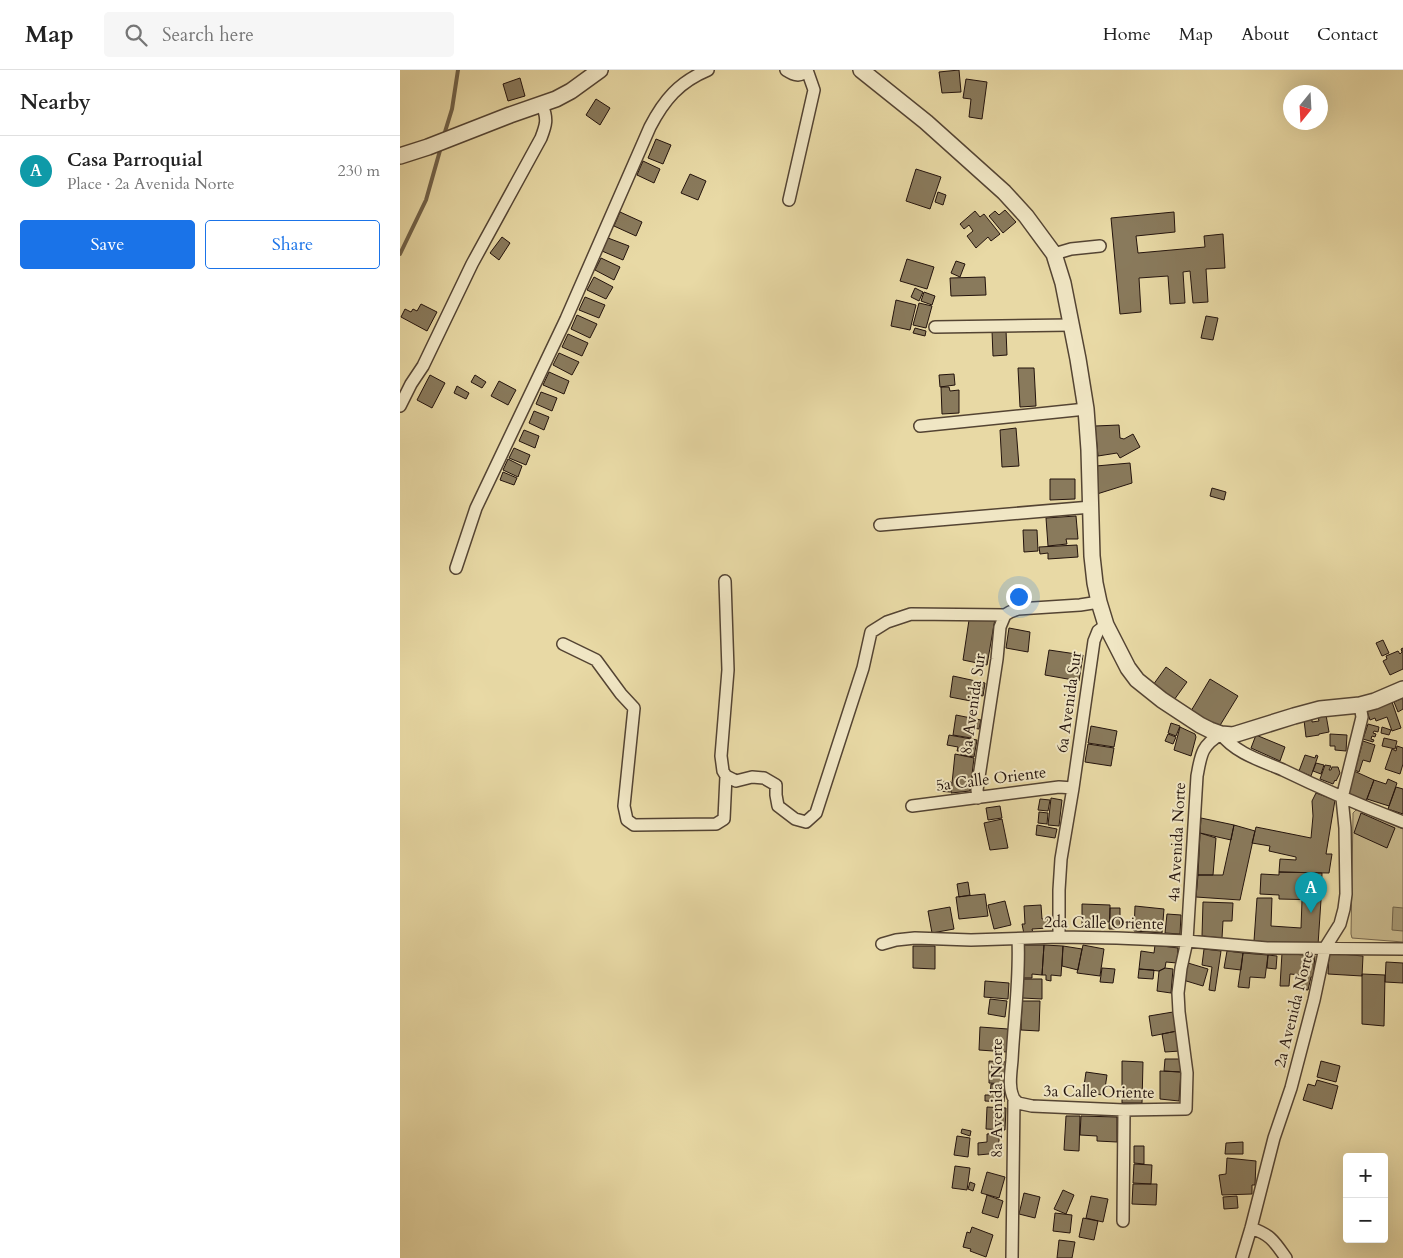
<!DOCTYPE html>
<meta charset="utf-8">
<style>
:root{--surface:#fff;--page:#f6f6f6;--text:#222;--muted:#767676;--line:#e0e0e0;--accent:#1a73e8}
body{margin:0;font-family:Cardo,serif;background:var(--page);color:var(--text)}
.controls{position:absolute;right:15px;bottom:15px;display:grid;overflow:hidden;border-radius:5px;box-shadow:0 5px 20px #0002}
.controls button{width:45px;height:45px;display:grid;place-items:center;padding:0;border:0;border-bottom:1px solid var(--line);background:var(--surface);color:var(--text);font:25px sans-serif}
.compass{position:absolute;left:883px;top:15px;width:45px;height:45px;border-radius:50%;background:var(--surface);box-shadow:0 5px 20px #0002;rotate:198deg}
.you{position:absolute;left:618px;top:526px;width:18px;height:18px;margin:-12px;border:4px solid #fff;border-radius:50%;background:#1a73e8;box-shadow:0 0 0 8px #1a73e833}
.badge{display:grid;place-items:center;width:32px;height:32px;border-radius:50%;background:var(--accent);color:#fff;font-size:16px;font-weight:700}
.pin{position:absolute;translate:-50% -41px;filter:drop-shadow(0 1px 2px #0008)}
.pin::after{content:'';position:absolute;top:26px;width:18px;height:15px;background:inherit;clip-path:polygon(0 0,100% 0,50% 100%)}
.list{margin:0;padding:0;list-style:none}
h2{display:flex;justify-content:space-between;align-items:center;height:65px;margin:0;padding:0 20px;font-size:21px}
h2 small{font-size:16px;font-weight:400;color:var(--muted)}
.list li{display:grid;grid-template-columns:32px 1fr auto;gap:15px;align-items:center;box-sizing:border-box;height:70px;padding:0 20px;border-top:1px solid var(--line)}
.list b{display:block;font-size:19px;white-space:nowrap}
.list p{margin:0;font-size:16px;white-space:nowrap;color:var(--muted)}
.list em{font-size:16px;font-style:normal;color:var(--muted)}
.actions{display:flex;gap:10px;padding:15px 20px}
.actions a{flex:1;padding:11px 0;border:1px solid var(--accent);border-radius:5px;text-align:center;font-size:18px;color:var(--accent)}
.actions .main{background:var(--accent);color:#fff}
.icon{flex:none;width:28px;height:28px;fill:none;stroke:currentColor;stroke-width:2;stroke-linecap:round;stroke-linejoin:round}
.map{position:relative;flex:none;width:1003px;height:1188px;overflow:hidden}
header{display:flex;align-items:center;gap:30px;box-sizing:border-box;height:70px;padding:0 25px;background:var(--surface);border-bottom:1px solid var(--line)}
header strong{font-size:24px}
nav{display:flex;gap:28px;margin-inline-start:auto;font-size:18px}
.search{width:350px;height:45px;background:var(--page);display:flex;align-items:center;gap:12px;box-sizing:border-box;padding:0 18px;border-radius:5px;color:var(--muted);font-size:19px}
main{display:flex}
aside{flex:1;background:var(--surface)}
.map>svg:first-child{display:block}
</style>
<header>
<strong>Map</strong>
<div class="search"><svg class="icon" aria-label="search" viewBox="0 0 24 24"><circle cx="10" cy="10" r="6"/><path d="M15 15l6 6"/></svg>Search here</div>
<nav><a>Home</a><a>Map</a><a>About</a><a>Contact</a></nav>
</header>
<main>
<aside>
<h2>Nearby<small></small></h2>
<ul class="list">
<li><span class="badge" style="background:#0f9aa8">A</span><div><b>Casa Parroquial</b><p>Place · 2a Avenida Norte</p></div><em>230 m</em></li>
</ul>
<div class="actions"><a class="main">Save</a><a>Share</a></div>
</aside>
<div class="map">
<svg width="1003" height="1188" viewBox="0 0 1003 1188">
<rect width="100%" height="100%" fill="#e8d9a5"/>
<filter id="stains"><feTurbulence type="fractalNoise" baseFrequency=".004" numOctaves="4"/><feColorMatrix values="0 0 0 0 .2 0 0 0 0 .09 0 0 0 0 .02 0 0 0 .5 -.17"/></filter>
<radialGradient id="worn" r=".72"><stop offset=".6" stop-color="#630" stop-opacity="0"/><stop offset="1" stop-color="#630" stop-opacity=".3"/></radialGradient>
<path fill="#c7b78b" stroke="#75654c" d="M956,740H960L1003,759V872L952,868L951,864L953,746V743Z"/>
<path fill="#a59671" stroke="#716249" d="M993,837L1003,838V861L992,860Z"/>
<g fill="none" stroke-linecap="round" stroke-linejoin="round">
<path stroke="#716249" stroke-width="4" d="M44,65L52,39L58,0
M0,184L26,130L41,77"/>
</g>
<path fill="#897a5c" stroke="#23130d" d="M559,0L561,22L542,23L539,2Z
M120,8L125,26L108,31L103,14Z
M566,9L587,12L582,49L569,47L571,29L563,28Z
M196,29L210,38L200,55L186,45Z
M256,69L271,75L263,94L248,88Z
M243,91L260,99L254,113L237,105Z
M516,99L541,107L530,139L506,131Z
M290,104L306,111L298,130L281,123Z
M538,122L546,125L543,135L535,132Z
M605,140L616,152L603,163L589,146L595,141L599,145Z
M575,141L580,147L584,144L600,164L591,171L588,167L576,178L567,166L573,161L569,155L564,159L560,154Z
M220,142L242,152L236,166L214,156Z
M774,142L775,162L736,166L738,183L805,177L804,166L823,164L825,198L806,199L808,232L793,233L790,201L783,202L785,233L770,234L768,206L739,208L741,242L720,244L711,148Z
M102,167L110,173L99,190L90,183Z
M208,168L229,176L223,190L202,181Z
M201,188L220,197L214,210L195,200Z
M507,189L534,197L527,219L500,211Z
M556,191L565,194L560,207L551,203Z
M194,207L213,217L206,229L187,220Z
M585,207L586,225L551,226L550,208Z
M515,218L523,222L519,231L511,227Z
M524,222L535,226L532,235L521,231Z
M185,227L205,235L199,248L179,240Z
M496,230L516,235L510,260L491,256Z
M519,233L532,236L526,258L513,255Z
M21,234L37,242L27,261L1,247L5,239L11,242L13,239L17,241Z
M177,245L197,254L190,268L171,259Z
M806,246L818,248L813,270L801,268Z
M515,258L526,261L525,266L513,263Z
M606,260L607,285L593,286L592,261Z
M168,264L188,273L182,286L162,277Z
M159,283L179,292L172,305L153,295Z
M618,298H634L636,336L620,337Z
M149,302L169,311L164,324L143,315Z
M554,304L555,315L540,317L539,305Z
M30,305L45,313L32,338L17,330Z
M75,305L86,312L82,318L71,312Z
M99,311L116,320L108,335L91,326Z
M57,316L69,323L66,329L54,323Z
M541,317H549L550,321L559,320V343L542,344Z
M141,322L157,328L152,341L136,334Z
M134,341L149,347L144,360L129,353Z
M719,355L720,368L724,369L733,364L740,377L720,388L717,383L698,386L695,356Z
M616,358L619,396L602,397L600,360Z
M124,360L139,366L135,378L119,371Z
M114,378L130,385L126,395L109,388Z
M108,389L122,396L118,407L103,400Z
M730,393L732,413L697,424L696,396Z
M103,402L117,408L114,415L100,410Z
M650,409H675V429L650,430Z
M812,418L826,422L824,430L810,426Z
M676,446L678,469H666L667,474L648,476L646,448Z
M623,460H637L638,481L624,482Z
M677,475L678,487L648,489V483L640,484L639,477Z
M595,549L587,595L563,590L569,550Z
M609,558L630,562L628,582L606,578Z
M983,570L989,583L982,586L976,573Z
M1003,578V599L990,605L983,591L987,589L986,586L998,581L1000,584L1002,582L1001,579Z
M649,580L683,585L679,611L645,605Z
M766,597L787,612L774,630L753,615Z
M553,606L585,613L583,626L577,625L576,632L550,627Z
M810,609L838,626L819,657L791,641Z
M1003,628V639L998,642L994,632Z
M992,632L1001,658L992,661L987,647L976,651L975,648L970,650L967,641Z
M556,645L581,650L579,659L573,658L571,668L553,665Z
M926,645L929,662L919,664V665L906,667L904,650L912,649V652L919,651L918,647Z
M771,653L780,656L776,666L768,663Z
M968,654L979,657L978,662L974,661L973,663L976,664L975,667L972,666L971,669L974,670L973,672L963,669Z
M691,656L717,661L714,677L688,673Z
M780,657L795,664L796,667L791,686L774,680Z
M982,657L991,660L989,665L981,663Z
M768,664L776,667L773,674L765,671Z
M930,664L947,665L946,681L935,680V676H930Z
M549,665L577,670L574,687L561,685V681H557L558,677L547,675Z
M856,665L885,677L880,691L851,678Z
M984,668L997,671L995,679L982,676Z
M963,671L975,675L970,692L963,690L959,702L955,700Z
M688,674L714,678L711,696L685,692Z
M997,676L1003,678V694L1000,704L985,699L992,679L996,681Z
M555,684L574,688L570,721L551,723Z
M905,685L915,688L916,685L918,686L911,706L899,701Z
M916,693L924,695L921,704L913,701Z
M925,695L931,696L929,700H931L932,697H938L940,703L936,711L935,710L933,714L920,709Z
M954,701L974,710L966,731L946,722Z
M988,709L997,713L989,736L967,729L974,710L986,714Z
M540,711L551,712L550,722L538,721Z
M996,717L1003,719V744L988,739Z
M916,723L935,730L926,784H932L929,803L879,802L880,789L896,790V787L869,781L870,776L852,773L856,757L911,768L913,746L912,731Z
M651,728L662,730L659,756L648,755Z
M640,729L650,730L648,741L638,740Z
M600,736L602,748L588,750L586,738Z
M639,742L648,743L647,754L638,753Z
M961,743L995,758L987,778L954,763Z
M801,748L834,755L831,770L800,763Z
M602,749L608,778L590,780L584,753Z
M637,755L657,759L655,768L636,765Z
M834,755L855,761L840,830L796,827L798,805H823Z
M800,763L816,768L813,805H798Z
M879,802L922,803L921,830L879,829V825L860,824L861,804L879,805Z
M568,812L570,825L559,827L557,814Z
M585,824L588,846L559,849L556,827Z
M857,828H872L871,856L901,858L902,830H921L918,875L854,871Z
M605,831L611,855L594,859L588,835Z
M803,832L833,833L832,851H823L822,868L802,866Z
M682,834L710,835V852H703V857L682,856Z
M641,835L642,849H648V858L632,859L633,863L624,864L622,854H625L624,836Z
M735,836L764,839L762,863L734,861Z
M550,837L554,859L532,863L528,841Z
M710,838H720V859H709Z
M767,844L781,845L780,864L765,863Z
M623,875H644L642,905L632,904V908H622Z
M644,875L663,876L661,906L651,905V911L646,910V905H642Z
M683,875L704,879L700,906L677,903Z
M755,875L778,878L777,893L766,892L765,898L759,901L739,899L741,881L754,883Z
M513,876H535V899L513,898Z
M663,876L682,879L678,900L662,896Z
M804,879L821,881L815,921L809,920L812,897L802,895Z
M827,881L843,883L841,900L824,898Z
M843,883L868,885L865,908L850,907L849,918L838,917Z
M882,883L915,886L913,907H911L908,920L899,919L901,905L890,904L889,916H880Z
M929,883L963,886L962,906L928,904Z
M868,885L877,886L876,899L867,898Z
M986,892L1003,893V913L985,912Z
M788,893L808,899L803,916L783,910Z
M702,898L715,899L713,913L700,912Z
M765,898L773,899L771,923L757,921L759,901Z
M739,899L754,900L753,909L738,908Z
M962,904L985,905L984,956L962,954Z
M622,909H642V929L622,928Z
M585,911L609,913L608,929L584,927Z
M590,929L607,931L605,947L588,944Z
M622,931H640L639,961L621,960Z
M773,942L777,961L752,966L749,946Z
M580,957L608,959L607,982L579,980Z
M777,961L780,981L765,982L762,964Z
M765,989H781V1002L764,1001Z
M589,991L606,992L605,1014L589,1013Z
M722,991L743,992L742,1033H722Z
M921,991L940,996L936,1012L917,1007Z
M760,1001L781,1002L779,1031L760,1029Z
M686,1002L707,1005L704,1025L683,1023Z
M917,1010L938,1016L932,1039L903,1030L908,1014L915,1016Z
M591,1014L605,1015L604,1032L585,1031V1025H590Z
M587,1037L606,1038L605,1060L586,1059Z
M666,1046H680L679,1081L664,1080Z
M681,1046L717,1047V1072L697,1071V1066L680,1065Z
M562,1059L571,1061L570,1066L561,1063Z
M599,1063V1083L578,1085V1073L587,1072V1064Z
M557,1066L570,1068L568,1087L554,1085Z
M843,1072V1084H825L826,1073Z
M734,1076H744V1094L734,1093Z
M827,1088L856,1091L855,1115H852V1124L822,1125L819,1105L826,1104Z
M734,1094L752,1095L751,1114L733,1113Z
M555,1096L570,1098L567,1120L552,1118Z
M587,1102L605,1107L599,1128L581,1123Z
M570,1112L575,1114L573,1121L568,1119Z
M733,1114H757L756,1135L732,1134Z
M663,1120L674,1125L666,1144L654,1139Z
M624,1123L640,1127L635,1148L619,1144Z
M587,1125L603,1131L598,1148L582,1143Z
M691,1126L708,1129L703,1152L686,1148Z
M837,1126L838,1138L824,1139L823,1127Z
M655,1143L672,1145L670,1163L653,1161Z
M683,1148L698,1151L694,1170L679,1167Z
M572,1157L593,1165L586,1187L570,1181L571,1179L563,1177L567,1162L570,1163Z
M659,1170L675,1172L672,1188H657Z"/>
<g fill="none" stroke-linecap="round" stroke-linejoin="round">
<defs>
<path id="minor" d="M386,0C394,5 400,8 407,0
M389,130L414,20L407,0
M654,184L671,179L700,176
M535,257L671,255
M0,336L11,314L23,296L72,194L141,68C146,55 148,49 142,35
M520,356L686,339
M480,455L691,437
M56,498L76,438L166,249L250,57C264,30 279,12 308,0
M325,511L328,600L321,686L323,701L326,706L336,711L352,707L364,708L376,715V725L378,736L395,749L406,752L416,743L463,598L471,562L487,552L511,544L605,545
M605,545L610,542L618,539L680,535L699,532
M163,574L196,590L221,624L234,638L224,736L227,750L234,755L316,754L324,749L326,706
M578,728L577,720L597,589L600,557L605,545
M512,736L659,717L673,718
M659,867V820L661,789L673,718L694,571L698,561L706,555
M482,874L496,870L515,868L571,870L659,867L717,868L787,871L867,878L1003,879
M614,1029L618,1033L632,1036L724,1040L786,1039L787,1003L779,942L778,923L781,898L787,871L797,706C801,685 801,676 821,664C835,683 862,691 883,700C922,719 962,736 1003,752
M723,1151L724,1040
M851,1158C871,1165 874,1171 886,1188
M612,1188L614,1029C608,1018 611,1002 612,990C614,950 620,909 618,869
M842,1188L851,1158L874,1068L891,1018L914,930L925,878L940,854L944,839L946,824L945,758L942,728L962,647L960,635"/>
<path id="tertiary" d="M461,0L526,52L604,122L626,146L654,184L663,213L678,289L686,339L689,380L692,486L695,513L699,532L706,555L728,598L737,610L762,630L800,655L810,660L821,664L833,665L894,646L920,639L960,635L975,631L1003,619
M0,86L28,77L110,45L156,29L171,21L200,0"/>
</defs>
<use href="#minor" stroke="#544433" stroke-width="14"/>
<use href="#tertiary" stroke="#544433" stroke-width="18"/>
<use href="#minor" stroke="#f0e6c4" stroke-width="11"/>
<use href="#tertiary" stroke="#f0e6c4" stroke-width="15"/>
</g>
<g text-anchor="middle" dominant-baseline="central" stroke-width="4" stroke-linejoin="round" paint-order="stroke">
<g font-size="16" fill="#23130d" stroke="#f0e6c4">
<text transform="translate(669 632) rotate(-82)">6a Avenida Sur</text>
<text transform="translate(573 634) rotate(-82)">8a Avenida Sur</text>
<text transform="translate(591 709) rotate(-7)">5a Calle Oriente</text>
<text transform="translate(777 772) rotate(-87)">4a Avenida Norte</text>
<text transform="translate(704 853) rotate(1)">2da Calle Oriente</text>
<text transform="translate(894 939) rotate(-76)">2a Avenida Norte</text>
<text transform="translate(699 1022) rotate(1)">3a Calle Oriente</text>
<text transform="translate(597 1028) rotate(-90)">8a Avenida Norte</text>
</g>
</g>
<rect width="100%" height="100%" filter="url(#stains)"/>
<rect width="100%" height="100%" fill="url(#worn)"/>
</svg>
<div class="controls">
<button>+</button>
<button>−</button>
</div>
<svg class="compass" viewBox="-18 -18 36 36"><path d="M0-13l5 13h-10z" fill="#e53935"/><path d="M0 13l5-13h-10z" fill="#767676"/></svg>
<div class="you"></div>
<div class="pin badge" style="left:911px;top:843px;background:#0f9aa8">A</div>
</div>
</main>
